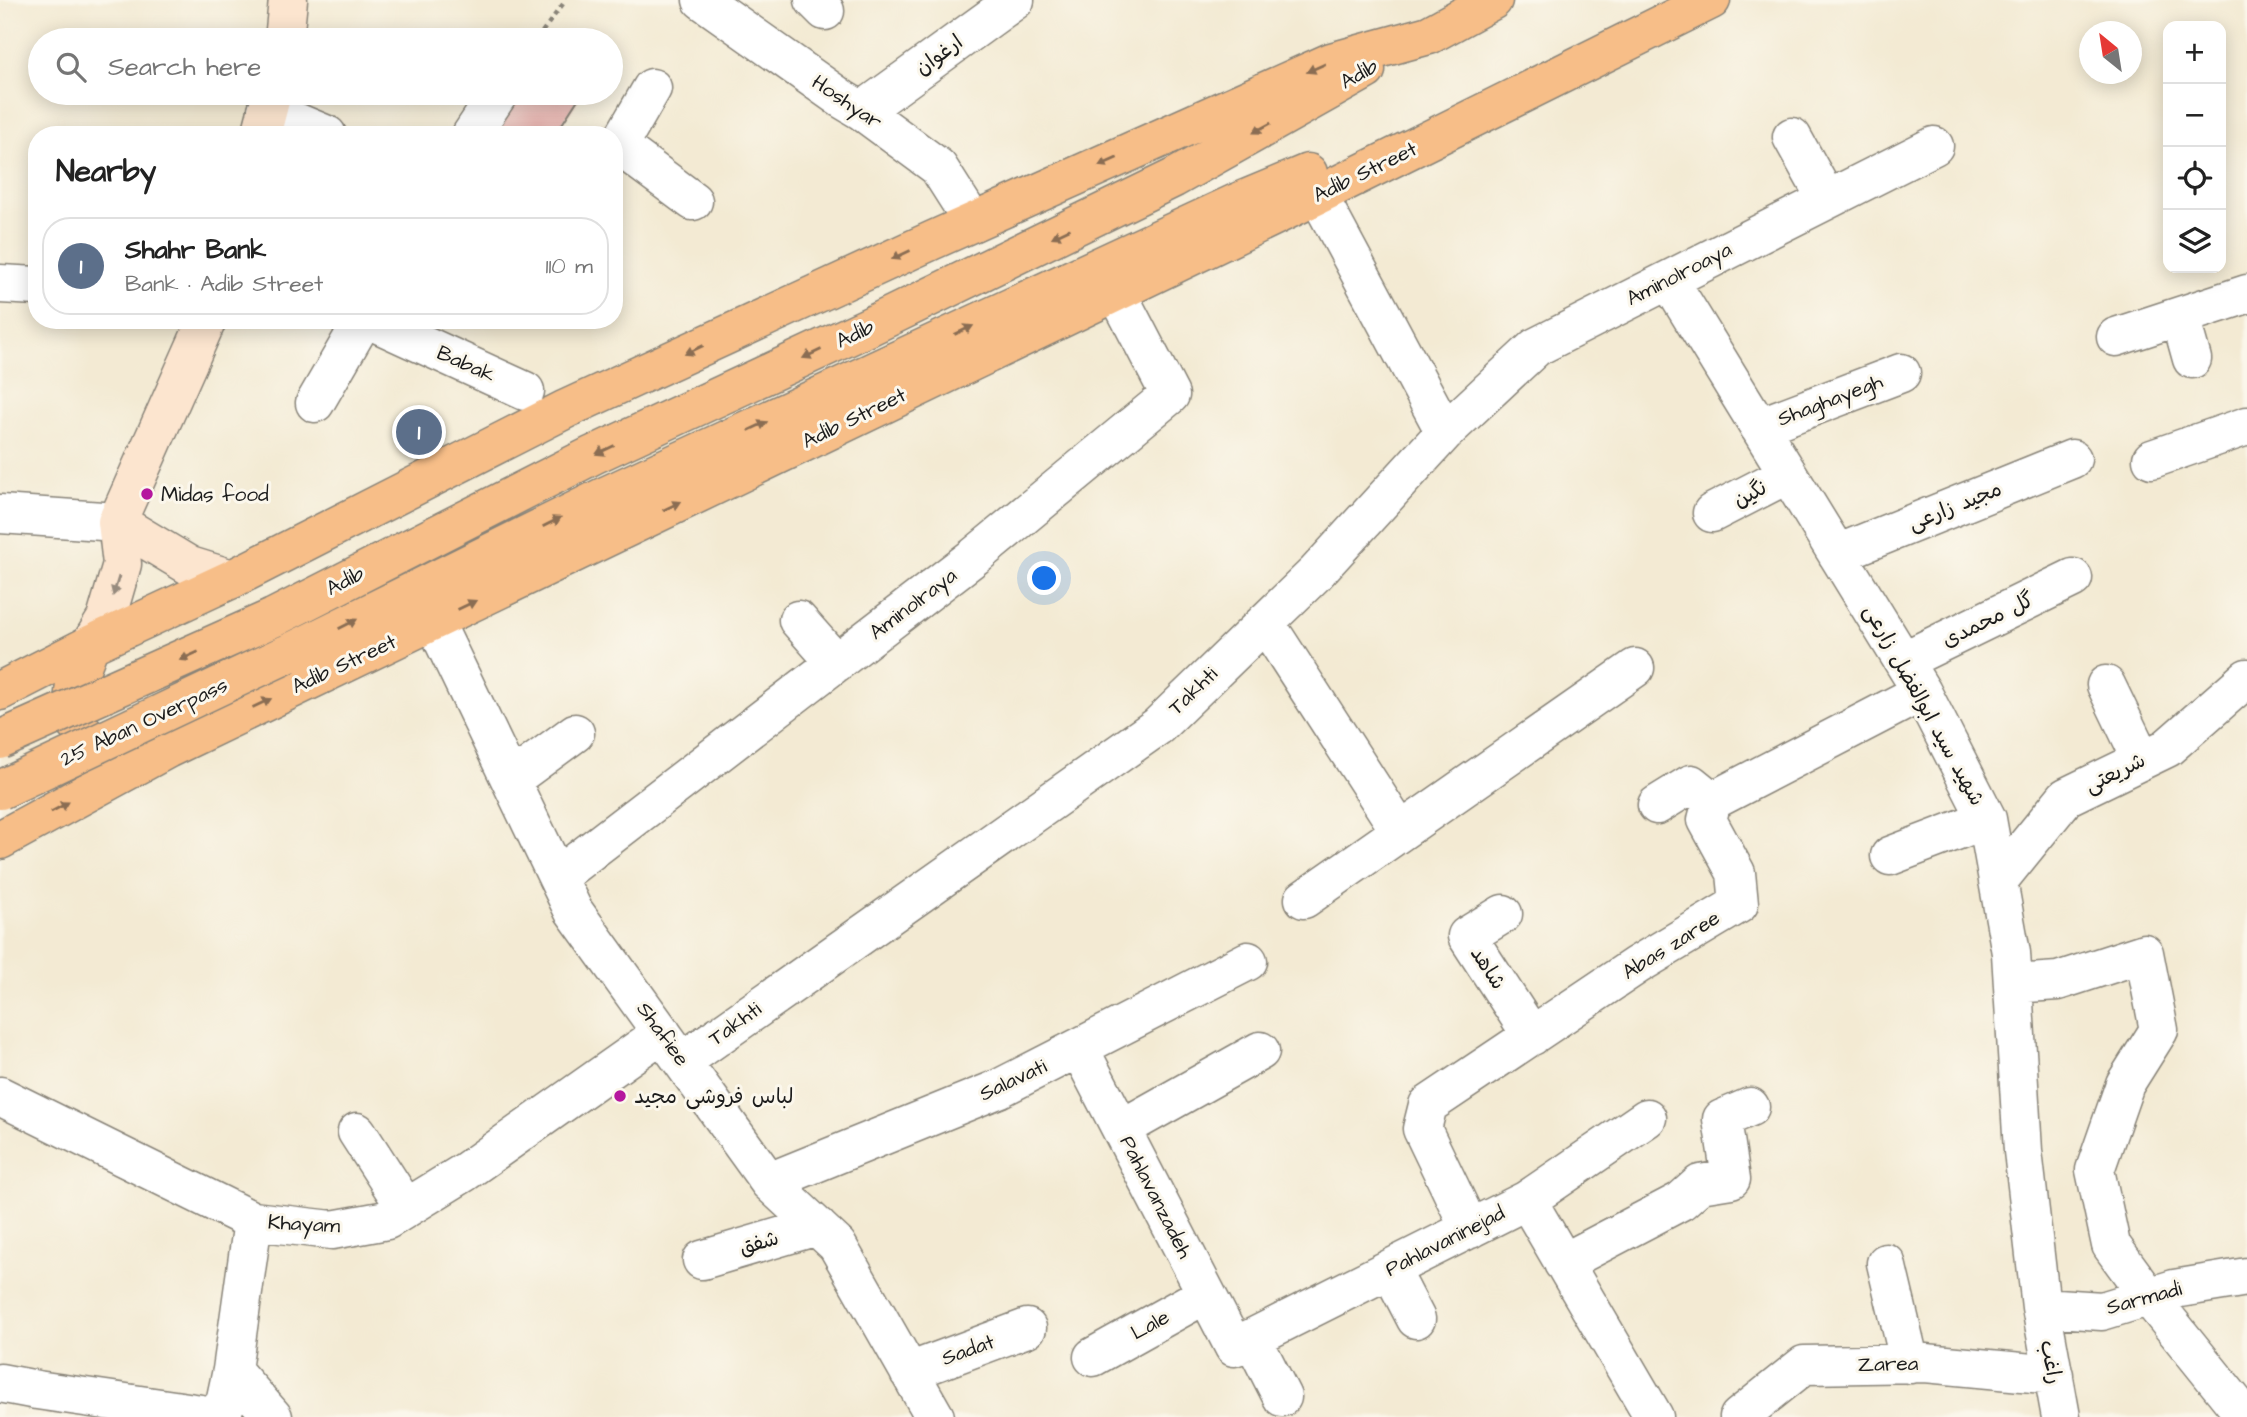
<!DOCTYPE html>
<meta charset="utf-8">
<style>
:root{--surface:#fff;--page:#f2f2f2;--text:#222;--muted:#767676;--line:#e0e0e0;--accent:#7c3aed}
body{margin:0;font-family:"Architects Daughter","Playpen Sans Arabic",sans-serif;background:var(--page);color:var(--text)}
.controls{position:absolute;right:21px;top:21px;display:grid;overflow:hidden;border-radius:14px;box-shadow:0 4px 18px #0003}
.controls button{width:63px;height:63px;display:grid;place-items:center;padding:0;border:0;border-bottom:2px solid var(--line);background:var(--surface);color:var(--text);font:35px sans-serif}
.compass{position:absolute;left:2079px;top:21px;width:63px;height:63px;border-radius:50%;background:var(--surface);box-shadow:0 4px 18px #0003;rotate:330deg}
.you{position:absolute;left:1045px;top:579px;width:24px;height:24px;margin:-18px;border:5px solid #fff;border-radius:50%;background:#1a73e8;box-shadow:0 0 0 10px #1a73e833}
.badge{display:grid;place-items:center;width:46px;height:46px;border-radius:50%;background:var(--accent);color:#fff;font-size:23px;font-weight:700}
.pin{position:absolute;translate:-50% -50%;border:4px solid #fff;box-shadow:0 2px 7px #0006}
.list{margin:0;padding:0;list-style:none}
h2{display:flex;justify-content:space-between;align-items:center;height:91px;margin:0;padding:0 28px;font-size:30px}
h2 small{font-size:23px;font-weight:400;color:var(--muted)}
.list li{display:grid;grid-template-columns:46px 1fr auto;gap:21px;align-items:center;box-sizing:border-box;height:98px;margin:0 14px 14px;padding:0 14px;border:2px solid var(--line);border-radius:28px}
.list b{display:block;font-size:26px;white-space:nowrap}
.list p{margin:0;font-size:23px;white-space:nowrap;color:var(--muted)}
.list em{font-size:23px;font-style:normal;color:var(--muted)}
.icon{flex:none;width:38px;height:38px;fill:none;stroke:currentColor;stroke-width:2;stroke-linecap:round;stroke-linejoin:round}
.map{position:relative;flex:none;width:2247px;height:1417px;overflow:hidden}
.search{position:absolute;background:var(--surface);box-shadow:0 4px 18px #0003;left:28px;top:28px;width:595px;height:77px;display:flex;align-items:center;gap:18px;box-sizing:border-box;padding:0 24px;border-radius:38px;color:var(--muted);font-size:26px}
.panel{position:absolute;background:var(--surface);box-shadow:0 4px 18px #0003;left:28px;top:126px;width:595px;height:203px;border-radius:28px}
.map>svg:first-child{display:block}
</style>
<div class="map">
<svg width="2247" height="1417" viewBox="0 0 2247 1417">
<rect width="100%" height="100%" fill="#fbf7ec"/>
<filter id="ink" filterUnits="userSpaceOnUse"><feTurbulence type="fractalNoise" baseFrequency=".0143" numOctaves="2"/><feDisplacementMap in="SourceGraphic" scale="14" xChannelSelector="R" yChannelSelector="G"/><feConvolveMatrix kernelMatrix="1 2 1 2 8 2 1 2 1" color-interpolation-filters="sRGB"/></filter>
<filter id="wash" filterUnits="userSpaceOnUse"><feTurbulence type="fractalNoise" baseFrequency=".00686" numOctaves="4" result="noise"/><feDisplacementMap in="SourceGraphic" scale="28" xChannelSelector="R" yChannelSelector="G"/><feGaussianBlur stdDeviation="1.57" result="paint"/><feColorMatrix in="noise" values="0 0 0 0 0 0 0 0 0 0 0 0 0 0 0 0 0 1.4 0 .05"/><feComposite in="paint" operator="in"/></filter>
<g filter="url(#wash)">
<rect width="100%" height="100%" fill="#f3ead3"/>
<g id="blocks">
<path fill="#e19e9c" d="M507,93H582L555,135H512L489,121Z"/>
</g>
</g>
<g filter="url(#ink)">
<use href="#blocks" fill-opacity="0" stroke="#888378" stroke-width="2"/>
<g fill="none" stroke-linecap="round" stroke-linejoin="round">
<defs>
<path id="street" d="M702,0L842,99L862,111L938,167L973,222
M814,0L825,11
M267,110L327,135
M862,111L1015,0
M471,135L499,93
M1792,137L1827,200
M619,146L693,201
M614,154L652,88
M1669,280L1922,692L1987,819L2011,953L2023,1151L2041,1307L2061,1417
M0,284L37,286
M2180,316L2192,359
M370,320L525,391
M2116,337L2247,294
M315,403L363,320
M1759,427L1901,373
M1445,432L1536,347L1934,146
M2152,459L2247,426
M1712,513L1788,474
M0,514L117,522
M1837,554L2072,459
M798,620L836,663
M434,621L573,910L769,1182L837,1245L935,1417
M1265,622L1400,831
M1903,661L2073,578
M2106,685L2142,760
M511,780L575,733
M1657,805L1691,784L1712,801
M1890,856L1987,819
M557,877L975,556L1170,395L1116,291
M1998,881L2066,797L2167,748L2247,678
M1304,899L1635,668
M1503,914L1467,936L1532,1036
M2013,984L2058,981L2144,953L2159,1030L2125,1084L2095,1170L2111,1245L2149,1297L2241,1411
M1079,1048L1234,1347L1527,1200L1647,1118
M683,1061L1158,726L1315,574L1445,432L1318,195
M0,1096L253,1221L332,1230L387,1220L465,1172L662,1033
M1121,1129L1260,1051
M357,1132L406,1208
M769,1182L998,1089L1248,961
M1527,1200L1654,1417
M1470,1229L1422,1129L1428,1105L1637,965L1739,904L1736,873L1707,820L1712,801L1922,692
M702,1260L817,1226
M1563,1263L1681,1201L1700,1184L1731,1179L1722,1119L1750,1107
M1886,1263L1910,1364
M1390,1269L1416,1319
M2041,1307L2102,1311L2174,1289L2247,1277
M1252,1338L1282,1397
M1093,1357L1206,1294
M232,1370L273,1417
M909,1372L1027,1328
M0,1383L37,1390L222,1417L232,1370L253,1221
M1739,1417L1804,1365L1925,1363L2054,1375"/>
<path id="secondary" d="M284,40L288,0
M261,135L272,93
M117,522L207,320
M117,522L190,566L232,579
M90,645L106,619L122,564L117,522"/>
<path id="primary" d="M273,618L593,455L866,328L1174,178L1366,70
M90,645L75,684L71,719L100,749L125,755
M287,654L603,497L1236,203L1308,173
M0,691L90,645L232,579L566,409L931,241L1331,62L1429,35L1493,0
M0,840L167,749L1318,195L1711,0"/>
</defs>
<use href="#street" stroke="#888378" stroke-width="41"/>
<use href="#secondary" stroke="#888378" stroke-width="41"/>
<use href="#primary" stroke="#888378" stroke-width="41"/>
<path stroke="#888378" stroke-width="4.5" stroke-dasharray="5 5" stroke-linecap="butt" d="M536,40L566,0"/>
<use href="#street" stroke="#fff" stroke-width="38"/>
<use href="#secondary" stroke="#fce5cf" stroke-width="38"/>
<use href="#primary" stroke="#f7be88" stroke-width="38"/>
<defs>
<path id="primary-bridge" d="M0,740L273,618
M0,790L287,654"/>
</defs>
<use href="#primary-bridge" stroke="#888378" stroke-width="41" stroke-linecap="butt"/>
<use href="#primary-bridge" stroke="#f7be88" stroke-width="38"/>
</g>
<defs><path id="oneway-solid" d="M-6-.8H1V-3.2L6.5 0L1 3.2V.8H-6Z" transform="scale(1.75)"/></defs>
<g fill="#8a6d52">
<use href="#oneway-solid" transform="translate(1316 68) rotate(156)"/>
<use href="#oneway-solid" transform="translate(1262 128) rotate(151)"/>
<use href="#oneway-solid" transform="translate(1108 162) rotate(156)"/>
<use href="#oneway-solid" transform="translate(1061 233) rotate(154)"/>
<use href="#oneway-solid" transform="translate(901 255) rotate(155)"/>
<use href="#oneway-solid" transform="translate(964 330) rotate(-25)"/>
<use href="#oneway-solid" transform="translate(694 350) rotate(155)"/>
<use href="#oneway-solid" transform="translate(812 354) rotate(155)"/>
<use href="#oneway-solid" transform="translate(758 426) rotate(-25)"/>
<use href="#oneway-solid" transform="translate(605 450) rotate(155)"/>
<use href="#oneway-solid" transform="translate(672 506) rotate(-26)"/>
<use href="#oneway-solid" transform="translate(552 522) rotate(-27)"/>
<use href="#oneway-solid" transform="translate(467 605) rotate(-26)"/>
<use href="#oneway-solid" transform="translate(348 624) rotate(-27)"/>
<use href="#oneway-solid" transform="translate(189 656) rotate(156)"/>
<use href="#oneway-solid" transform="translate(262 703) rotate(-25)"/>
<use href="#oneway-solid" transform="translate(60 807) rotate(-29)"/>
</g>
<use fill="#978b7e" href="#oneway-solid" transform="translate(116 586) rotate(107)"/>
</g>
<g fill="#b5179e" stroke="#fbf7ec" stroke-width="2.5">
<circle cx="147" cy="494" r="7"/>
<circle cx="620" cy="1096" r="7"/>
</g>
<g text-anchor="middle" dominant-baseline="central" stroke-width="6" stroke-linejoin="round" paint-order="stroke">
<g font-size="21" fill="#1c1c1c" stroke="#fbf7ec">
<text transform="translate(939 55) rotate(-36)">ارغوان</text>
<text transform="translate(1359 74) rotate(-29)">Adib</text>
<text transform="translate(847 102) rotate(34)">Hoshyar</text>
<text transform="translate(1365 172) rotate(-26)">Adib Street</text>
<text transform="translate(1679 274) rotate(-27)">Aminolroaya</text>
<text transform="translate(855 334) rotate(-25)">Adib</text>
<text transform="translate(466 364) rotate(24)">Babak</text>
<text transform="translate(1830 400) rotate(-21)">Shaghayegh</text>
<text transform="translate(854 418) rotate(-26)">Adib Street</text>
<text transform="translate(1750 494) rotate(-27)">نگین</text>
<text transform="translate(1955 506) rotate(-22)">مجید زارعی</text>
<text transform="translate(345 581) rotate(-27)">Adib</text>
<text transform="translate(913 604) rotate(-37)">Aminolraya</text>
<text transform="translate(1988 620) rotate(-26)">گل محمدی</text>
<text transform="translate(344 664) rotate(-25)">Adib Street</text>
<text transform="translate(1193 691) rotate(-44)">Takhti</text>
<text transform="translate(1924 705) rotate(61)">شهید سید ابوالفضل زارعی</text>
<text transform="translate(144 722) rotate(-25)">25 Aban Overpass</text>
<text transform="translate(2115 773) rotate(-26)">شریعتی</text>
<text transform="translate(1671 945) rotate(-32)">Abas zaree</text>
<text transform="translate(1488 968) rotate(57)">شاهد</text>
<text transform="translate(735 1024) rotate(-36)">Takhti</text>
<text transform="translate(663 1034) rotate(54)">Shafiee</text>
<text transform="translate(1013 1080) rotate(-25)">Salavati</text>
<text transform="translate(1156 1197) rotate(63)">Pahlavanzadeh</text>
<text transform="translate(304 1224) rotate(3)">Khayam</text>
<text transform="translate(1445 1241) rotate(-27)">Pahlavaninejad</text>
<text transform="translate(759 1243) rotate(-17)">شفق</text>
<text transform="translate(2144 1298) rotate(-15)">Sarmadi</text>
<text transform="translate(1150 1325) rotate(-29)">Lale</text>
<text transform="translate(968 1350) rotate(-20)">Sadat</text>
<text transform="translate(2051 1362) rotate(79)">راغب</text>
<text transform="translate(1888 1364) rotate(-1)">Zarea</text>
</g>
<g font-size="21" fill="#1c1c1c" stroke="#fbf7ec" text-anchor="start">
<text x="161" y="494">Midas food</text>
<text x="634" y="1096">لباس فروشی مجید</text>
</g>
</g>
</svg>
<div class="controls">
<button>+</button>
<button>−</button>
<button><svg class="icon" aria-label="locate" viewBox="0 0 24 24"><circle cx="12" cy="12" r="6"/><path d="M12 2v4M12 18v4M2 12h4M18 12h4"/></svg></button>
<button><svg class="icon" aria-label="layers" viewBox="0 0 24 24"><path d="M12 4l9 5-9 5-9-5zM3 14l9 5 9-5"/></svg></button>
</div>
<svg class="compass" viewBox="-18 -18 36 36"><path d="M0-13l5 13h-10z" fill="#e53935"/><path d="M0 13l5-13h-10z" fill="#767676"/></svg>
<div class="you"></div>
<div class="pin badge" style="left:419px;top:432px;background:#5c6f8a">1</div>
<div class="search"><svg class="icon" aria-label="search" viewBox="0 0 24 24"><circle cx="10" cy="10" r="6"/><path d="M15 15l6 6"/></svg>Search here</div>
<section class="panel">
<h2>Nearby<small></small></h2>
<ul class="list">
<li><span class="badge" style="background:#5c6f8a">1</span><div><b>Shahr Bank</b><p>Bank · Adib Street</p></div><em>110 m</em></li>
</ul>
</section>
</div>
